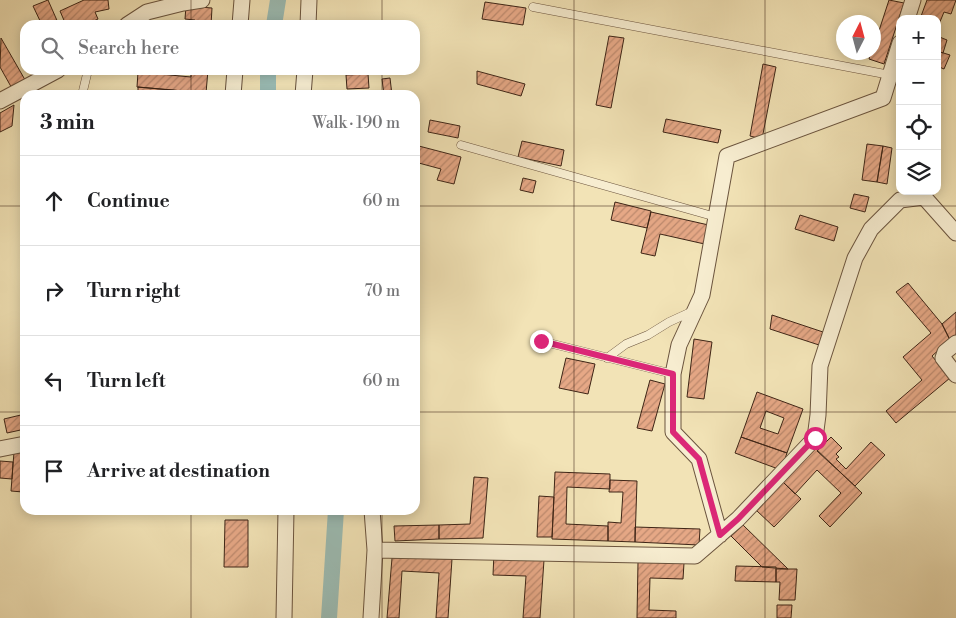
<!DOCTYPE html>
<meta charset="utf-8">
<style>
:root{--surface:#fff;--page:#f6f6f6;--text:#202124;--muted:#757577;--line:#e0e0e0}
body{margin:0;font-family:"Libre Bodoni",serif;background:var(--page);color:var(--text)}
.controls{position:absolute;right:15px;top:15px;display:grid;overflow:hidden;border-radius:10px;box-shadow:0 2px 12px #0003}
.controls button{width:45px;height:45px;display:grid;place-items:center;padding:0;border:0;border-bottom:1px solid var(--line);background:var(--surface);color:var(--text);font:25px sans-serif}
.compass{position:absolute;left:836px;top:15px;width:45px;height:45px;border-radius:50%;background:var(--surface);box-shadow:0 2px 12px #0003;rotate:6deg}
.stop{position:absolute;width:15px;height:15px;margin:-11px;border:4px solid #db2777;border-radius:50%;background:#fff}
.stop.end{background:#db2777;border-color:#fff;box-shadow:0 1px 5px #0008}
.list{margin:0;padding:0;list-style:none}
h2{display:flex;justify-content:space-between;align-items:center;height:65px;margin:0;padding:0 20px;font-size:21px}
h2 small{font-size:16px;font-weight:400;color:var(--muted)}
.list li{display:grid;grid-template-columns:32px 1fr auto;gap:15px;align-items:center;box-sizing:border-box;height:90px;padding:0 20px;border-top:1px solid var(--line)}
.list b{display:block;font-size:19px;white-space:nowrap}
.list em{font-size:16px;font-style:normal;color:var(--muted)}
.icon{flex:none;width:28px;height:28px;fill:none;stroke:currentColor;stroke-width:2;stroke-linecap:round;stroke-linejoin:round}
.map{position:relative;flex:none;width:956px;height:618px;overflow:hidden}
.search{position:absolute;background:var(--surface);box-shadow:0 2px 12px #0003;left:20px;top:20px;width:400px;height:55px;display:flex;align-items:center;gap:12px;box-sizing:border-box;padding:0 18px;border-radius:15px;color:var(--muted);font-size:19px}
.panel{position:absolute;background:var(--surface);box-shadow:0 2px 12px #0003;left:20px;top:90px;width:400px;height:425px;border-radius:15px}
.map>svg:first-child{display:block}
</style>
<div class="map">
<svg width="956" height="618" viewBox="0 0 956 618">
<defs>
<pattern id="building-hatch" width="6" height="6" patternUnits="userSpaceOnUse" patternTransform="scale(1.25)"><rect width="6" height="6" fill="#e6a886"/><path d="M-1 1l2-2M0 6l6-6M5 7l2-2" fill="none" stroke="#bc896d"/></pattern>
</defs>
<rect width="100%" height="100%" fill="#f2e3b6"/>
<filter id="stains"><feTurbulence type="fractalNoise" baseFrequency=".004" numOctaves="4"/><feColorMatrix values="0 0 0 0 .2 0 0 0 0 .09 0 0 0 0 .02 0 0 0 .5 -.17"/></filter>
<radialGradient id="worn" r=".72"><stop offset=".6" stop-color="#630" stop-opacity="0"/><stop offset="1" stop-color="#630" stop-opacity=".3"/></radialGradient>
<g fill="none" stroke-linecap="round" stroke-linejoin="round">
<path stroke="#9cbdb5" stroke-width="16" d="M274,25L278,0
M268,95V70
M329,618L336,510"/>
</g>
<path fill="url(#building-hatch)" stroke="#3e2516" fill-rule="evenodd" d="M48,0L59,25H42L33,6Z
M84,0H108L109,9L95,12L98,19L85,25H66L60,11Z
M889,0L904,3L884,64L869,59L871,52H874V46Z
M927,0H956L951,14L944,12L937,29V19H920Z
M485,2L526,8L523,25L482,19Z
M186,6L212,8L211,25H195V20L185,19Z
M609,36L624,38L611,108L596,105Z
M937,36L947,40L943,53L937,51Z
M1,38L28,85L14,92L0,67Z
M937,51L950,55L944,69L937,66Z
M763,64L776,67L762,139L750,136Z
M191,70H208L206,93L137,87L138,72L191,77Z
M477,71L525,84L521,96L477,84Z
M368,74L369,88L347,89L346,75Z
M390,78L392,95H384L382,79Z
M138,87L206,93V95H138Z
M14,105L12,126L0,132V113Z
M666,119L721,130L718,143L663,132Z
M430,120L460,126L458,138L428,132Z
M522,141L564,150L561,166L518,157Z
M867,144L883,146L877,182L862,180Z
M415,145L461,157L454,184L437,180L441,169L415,162Z
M883,146L892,148L887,184L877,182Z
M523,178L536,181L533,193L520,190Z
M854,194L869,197L865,212L850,208Z
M615,202L651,211L647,228L611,220Z
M651,212L713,226L709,245L660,234L655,256L641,253Z
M800,215L838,227L834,241L795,229Z
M908,283L942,324L950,340L932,356L950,378L896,423L886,411L922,380L903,357L931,333L896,292Z
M956,312V335L950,340L942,324Z
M772,315L823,332L819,345L770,329Z
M694,339L712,342L704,399L687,397Z
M566,358L595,364L588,394L559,388Z
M650,380L665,384L652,431L637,428Z
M757,392L803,409L787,453L741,437ZM766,411L784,418L778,434L760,428Z
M25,414V429L7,433L4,419Z
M741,437L787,453L781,470L735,453Z
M831,437L842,448L836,454L839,457L836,459L846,469L871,442L885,455L855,486L817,451Z
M815,448L862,493L830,527L819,516L841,493L817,470L795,494L783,482Z
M14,452H25L23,492L11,491Z
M0,461L13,462L12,479L0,478Z
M555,472L610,474V489L567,487L566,524L608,526V541L552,539Z
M474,477L488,478L483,538L439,539V525L470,524Z
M610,480L637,481L635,542L608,541V522L621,523L623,492H609Z
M783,482L801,499L774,527L756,510Z
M539,496L554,497L552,537H537Z
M225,520H248V567H224Z
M439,525V539L395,541L394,526Z
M743,525L788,569L762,567L731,536Z
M635,527L700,529L699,545L635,542Z
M494,553L544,560L540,618H523L526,576L493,575Z
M392,558L452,559L448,618H436L439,573L402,571L399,618H387Z
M638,562L684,563L683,579L650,578L649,610L676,611V618H637Z
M736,566L776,567V582L735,581Z
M776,569H797L795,600H779L780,582H776Z
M777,605H792L791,618H777Z"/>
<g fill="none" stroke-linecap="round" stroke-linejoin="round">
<defs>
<path id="service" d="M533,7L890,75
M82,95L88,70
M461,145L716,217
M541,341L673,374
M607,358L626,344L648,335L669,322L693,311"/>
<path id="minor" d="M907,19L913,0
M127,25L147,12L183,3L202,0
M240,25L242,0
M308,25L309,0
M233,95L235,70
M303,95L305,70
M0,101L58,70
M956,343L945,352L943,358L956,375
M0,449L25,444
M720,535L699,459L673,432V374L679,345L702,295L727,156L883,98L900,43
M375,550L695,556L738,519L815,438L818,415L820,366L855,258L871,229L900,200L924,197L956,233
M284,618L286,510
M371,618L375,550L372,510"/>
</defs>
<use href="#service" stroke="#6b543e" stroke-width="9"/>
<use href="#minor" stroke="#6b543e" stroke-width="17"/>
<use href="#service" stroke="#f7edd0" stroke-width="8"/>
<use href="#minor" stroke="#f7edd0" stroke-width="15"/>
</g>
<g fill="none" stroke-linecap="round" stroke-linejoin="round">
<path stroke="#db2777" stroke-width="6" d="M541,341L673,374V432L699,459L720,535L738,519L815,438"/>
</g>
<path fill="none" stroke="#3e2516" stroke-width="1" stroke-opacity="0.55" d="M191,0V25M382,0V25M574,0V618M765,0V618M191,70V95M382,70V95M0,206H25M415,206H956M0,412H25M415,412H956M191,510V618M382,510V618"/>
<rect width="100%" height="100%" filter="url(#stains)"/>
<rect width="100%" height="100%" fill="url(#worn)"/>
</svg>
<div class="controls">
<button>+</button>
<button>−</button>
<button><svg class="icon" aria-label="locate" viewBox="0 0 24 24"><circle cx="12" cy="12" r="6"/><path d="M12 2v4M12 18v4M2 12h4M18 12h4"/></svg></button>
<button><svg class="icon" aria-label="layers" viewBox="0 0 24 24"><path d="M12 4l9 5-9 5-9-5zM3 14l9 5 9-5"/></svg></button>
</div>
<svg class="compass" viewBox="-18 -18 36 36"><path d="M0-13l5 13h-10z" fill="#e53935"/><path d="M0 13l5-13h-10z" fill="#757577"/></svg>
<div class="stop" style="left:815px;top:438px"></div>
<div class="stop end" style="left:541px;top:341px"></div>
<div class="search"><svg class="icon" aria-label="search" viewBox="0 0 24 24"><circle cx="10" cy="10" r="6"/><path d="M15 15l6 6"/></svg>Search here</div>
<section class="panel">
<h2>3 min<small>Walk · 190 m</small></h2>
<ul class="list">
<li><svg class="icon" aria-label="ahead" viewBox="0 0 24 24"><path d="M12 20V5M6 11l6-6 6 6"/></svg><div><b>Continue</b></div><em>60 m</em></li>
<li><svg class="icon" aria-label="right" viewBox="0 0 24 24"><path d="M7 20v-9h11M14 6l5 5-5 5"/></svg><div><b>Turn right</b></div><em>70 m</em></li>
<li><svg class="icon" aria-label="left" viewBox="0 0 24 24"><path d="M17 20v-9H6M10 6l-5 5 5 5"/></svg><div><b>Turn left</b></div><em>60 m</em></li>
<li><svg class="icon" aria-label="arrive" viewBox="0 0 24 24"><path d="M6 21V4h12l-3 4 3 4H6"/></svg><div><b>Arrive at destination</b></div></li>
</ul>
</section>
</div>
